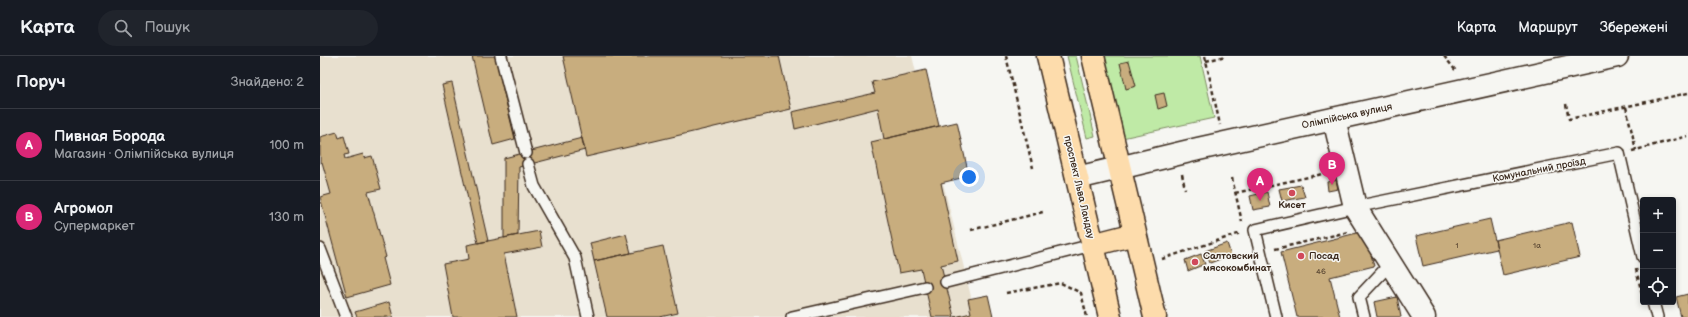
<!DOCTYPE html>
<html lang="uk">
<meta charset="utf-8">
<style>
:root{--surface:#171b24;--page:#20242c;--text:#f1f3f6;--muted:#9ea1a6;--line:#363941;--accent:#db2777}
body{margin:0;font-family:"Balsamiq Sans",sans-serif;background:var(--page);color:var(--text)}
.controls{position:absolute;right:12px;bottom:12px;display:grid;overflow:hidden;border-radius:4px;box-shadow:0 2px 6px #0003}
.controls button{width:36px;height:36px;display:grid;place-items:center;padding:0;border:0;border-bottom:1px solid var(--line);background:var(--surface);color:var(--text);font:20px sans-serif}
.you{position:absolute;left:649px;top:121px;width:14px;height:14px;margin:-10px;border:3px solid #fff;border-radius:50%;background:#1a73e8;box-shadow:0 0 0 6px #1a73e833}
.badge{display:grid;place-items:center;width:26px;height:26px;border-radius:50%;background:var(--accent);color:#fff;font-size:13px;font-weight:700}
.pin{position:absolute;translate:-50% -33px;filter:drop-shadow(0 1px 2px #0008)}
.pin::after{content:'';position:absolute;top:21px;width:14px;height:12px;background:inherit;clip-path:polygon(0 0,100% 0,50% 100%)}
.list{margin:0;padding:0;list-style:none}
h2{display:flex;justify-content:space-between;align-items:center;height:52px;margin:0;padding:0 16px;font-size:17px}
h2 small{font-size:13px;font-weight:400;color:var(--muted)}
.list li{display:grid;grid-template-columns:26px 1fr auto;gap:12px;align-items:center;box-sizing:border-box;height:72px;padding:0 16px;border-top:1px solid var(--line)}
.list b{display:block;font-size:15px;white-space:nowrap}
.list p{margin:0;font-size:13px;white-space:nowrap;color:var(--muted)}
.list em{font-size:13px;font-style:normal;color:var(--muted)}
.icon{flex:none;width:22px;height:22px;fill:none;stroke:currentColor;stroke-width:2;stroke-linecap:round;stroke-linejoin:round}
.map{position:relative;flex:none;width:1368px;height:261px;overflow:hidden}
header{display:flex;align-items:center;gap:24px;box-sizing:border-box;height:56px;padding:0 20px;background:var(--surface);border-bottom:1px solid var(--line)}
header strong{font-size:19px}
nav{display:flex;gap:22px;margin-inline-start:auto;font-size:14px}
.search{width:280px;height:36px;background:var(--page);display:flex;align-items:center;gap:10px;box-sizing:border-box;padding:0 14px;border-radius:22px;color:var(--muted);font-size:15px}
main{display:flex}
aside{flex:1;background:var(--surface)}
.map>svg:first-child{display:block}
</style>
<header>
<strong>Карта</strong>
<div class="search"><svg class="icon" aria-label="search" viewBox="0 0 24 24"><circle cx="10" cy="10" r="6"/><path d="M15 15l6 6"/></svg>Пошук</div>
<nav><a>Карта</a><a>Маршрут</a><a>Збережені</a></nav>
</header>
<main>
<aside>
<h2>Поруч<small>Знайдено: 2</small></h2>
<ul class="list">
<li><span class="badge">A</span><div><b>Пивная Борода</b><p>Магазин · Олімпійська вулиця</p></div><em>100 m</em></li>
<li><span class="badge">B</span><div><b>Агромол</b><p>Супермаркет</p></div><em>130 m</em></li>
</ul>
</aside>
<div class="map">
<svg width="1368" height="261" viewBox="0 0 1368 261">
<rect width="100%" height="100%" fill="#f6f6f2"/>
<filter id="ink" filterUnits="userSpaceOnUse"><feTurbulence type="fractalNoise" baseFrequency=".025" numOctaves="2"/><feDisplacementMap in="SourceGraphic" scale="8" xChannelSelector="R" yChannelSelector="G"/><feConvolveMatrix kernelMatrix="1 2 1 2 8 2 1 2 1" color-interpolation-filters="sRGB"/></filter>
<g filter="url(#ink)">
<path fill="#e8e0cf" d="M0,0H592L656,261H0Z"/>
<path fill="#bfeaa6" stroke="#7d8a62" d="M747,0H756L775,80L767,82Z
M782,0H880L894,62L802,82Z"/>
<path fill="#c8ad7e" stroke="#3b2a1e" d="M152,0H175L195,83L173,89Z
M243,0H459L471,53L266,101Z
M809,5L816,30L806,33L800,7Z
M606,14L619,70L564,83L558,52L475,73L472,56L555,37L552,26Z
M132,27L168,185L158,187L122,29Z
M844,37L847,50L838,53L835,39Z
M637,66L649,120L621,127L638,205L621,209L634,261H612L601,213L579,217L551,86Z
M17,76L19,82L24,80L29,98L24,99L25,103L43,98L44,102L52,100L61,133L48,136L66,201L63,202L70,229L27,241L0,141L11,138L2,106L0,107V81Z
M262,82L265,94L199,111L198,179L184,182V102Z
M1016,124L1018,133L1008,135L1007,126Z
M981,129L985,141L962,145L959,133Z
M947,136L950,151L933,154L930,140Z
M1170,163L1177,193L1103,210L1096,180Z
M1252,166L1260,201L1183,219L1175,184Z
M219,175L222,191L184,198L197,261H133L123,208L149,203L147,189Z
M1045,175L1054,210L1010,221L1020,261H977L961,196Z
M306,178L311,197L274,205L270,187Z
M907,187L911,199L890,207L885,195Z
M343,190L358,257L340,261H287L274,205Z
M881,198L885,208L868,215L865,204Z
M1368,238V261H1361L1356,241Z
M668,239L673,261H635L651,257L648,243Z
M1077,241L1081,261H1057L1054,246Z
M69,246L73,261H37L35,256Z"/>
<g fill="none" stroke-linecap="round" stroke-linejoin="round">
<defs>
<path id="service" d="M181,0L206,97
M208,108L214,130L255,202L268,261
M0,193L26,261
M626,226L772,189
M1333,246L1337,261
M472,261L605,231
M956,261L935,174L1035,151L1299,97L1323,201
M1044,261L1039,241L1071,207"/>
<path id="minor" d="M1014,63L1035,151L1104,261"/>
<path id="tertiary" d="M757,122L878,93L1297,0"/>
<path id="primary" d="M728,0L790,261
M773,0L835,261
M772,189L815,178"/>
</defs>
<use href="#service" stroke="#3b2a1e" stroke-width="14"/>
<use href="#minor" stroke="#3b2a1e" stroke-width="25"/>
<use href="#tertiary" stroke="#3b2a1e" stroke-width="25"/>
<use href="#primary" stroke="#3b2a1e" stroke-width="25"/>
<path stroke="#3b2a1e" stroke-width="2.5" stroke-dasharray="4 3" stroke-linecap="butt" d="M686,0L713,112
M885,0L900,69
M1124,0L1136,15
M886,5L906,0
M1246,48L1249,63L1368,37
M1306,51L1316,94
M1312,95L1368,80
M862,118L865,133
M912,122L922,166
M915,137L1007,117
M651,174L723,156
M955,193L1028,176
M842,203L921,177
M1316,213L1322,238
M686,237L741,227L761,237L767,261"/>
<use href="#service" stroke="#f6f6f2" stroke-width="11"/>
<use href="#minor" stroke="#f6f6f2" stroke-width="22"/>
<use href="#tertiary" stroke="#f6f6f2" stroke-width="22"/>
<use href="#primary" stroke="#fddcac" stroke-width="22"/>
</g>
</g>
<g fill="#d1495b" stroke="#f6f6f2" stroke-width="1.5">
<circle cx="972" cy="137" r="4"/>
<circle cx="981" cy="200" r="4"/>
<circle cx="875" cy="206" r="4"/>
</g>
<g text-anchor="middle" dominant-baseline="central" stroke-width="3" stroke-linejoin="round" paint-order="stroke">
<g font-size="8" fill="#5e4b36">
<text x="1137" y="189">1</text>
<text x="1217" y="189">1а</text>
<text x="1001" y="215">46</text>
</g>
<g font-size="10" fill="#3b2a1e" stroke="#f6f6f2">
<text transform="translate(1027 60) rotate(-12)">Олімпійська вулиця</text>
<text transform="translate(1219 114) rotate(-11)">Комунальний проїзд</text>
<text transform="translate(759 131) rotate(77)">проспект Льва Ландау</text>
</g>
<g font-size="10" font-weight="bold" fill="#3b2a1e" stroke="#f6f6f2" text-anchor="start">
<text x="972" y="149" text-anchor="middle">Кисет</text>
<text x="883" y="200">Салтовский<tspan x="883" dy="12">мясокомбинат</tspan></text>
<text x="989" y="200">Посад</text>
</g>
</g>
</svg>
<div class="controls">
<button>+</button>
<button>−</button>
<button><svg class="icon" aria-label="locate" viewBox="0 0 24 24"><circle cx="12" cy="12" r="6"/><path d="M12 2v4M12 18v4M2 12h4M18 12h4"/></svg></button>
</div>
<div class="you"></div>
<div class="pin badge" style="left:940px;top:145px">A</div>
<div class="pin badge" style="left:1012px;top:129px">B</div>
</div>
</main>
